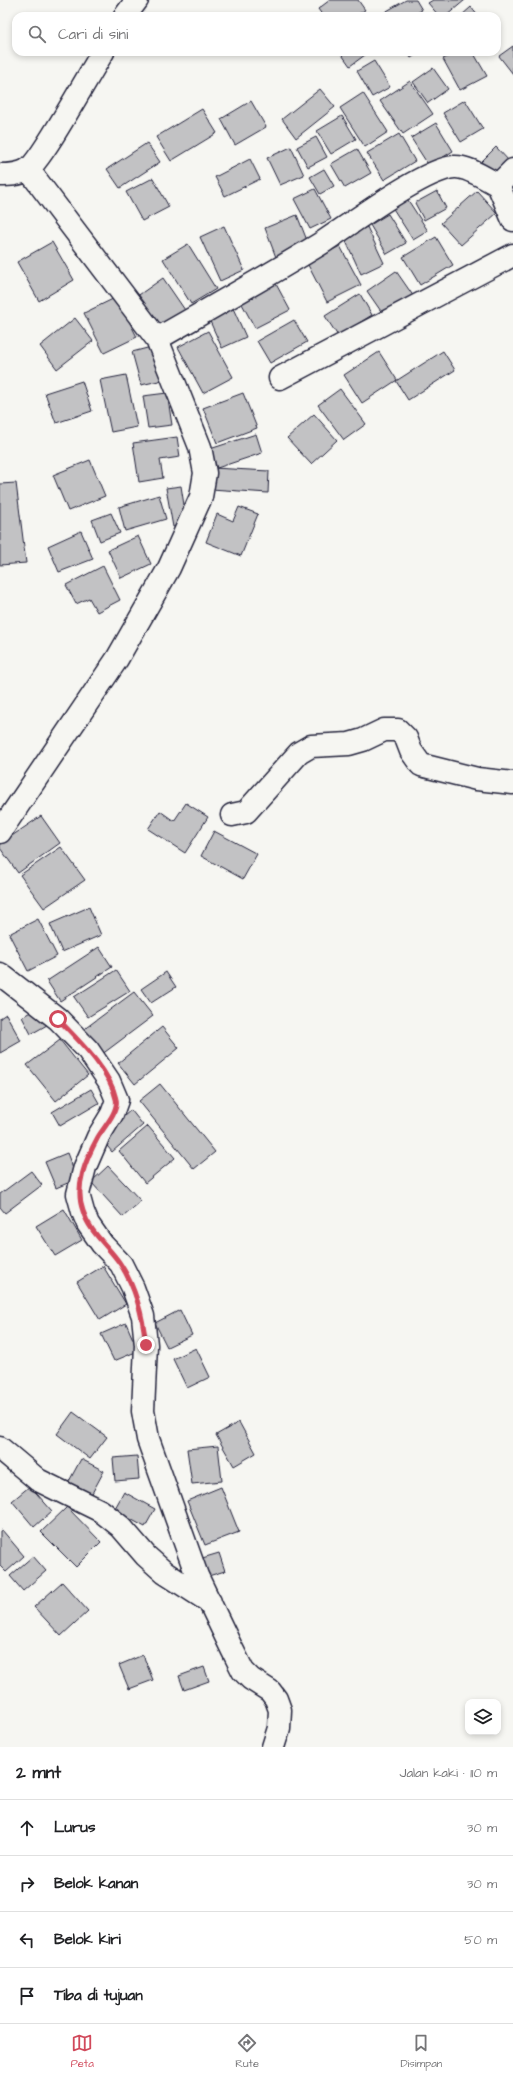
<!DOCTYPE html>
<html lang="id">
<meta charset="utf-8">
<style>
:root{--surface:#fff;--page:#f2f2f2;--text:#202124;--muted:#757577;--line:#e0e0e0;--accent:#d1495b}
body{margin:0;font-family:"Architects Daughter",sans-serif;background:var(--page);color:var(--text)}
.controls{position:absolute;right:12px;bottom:12px;display:grid;overflow:hidden;border-radius:8px;box-shadow:0 2px 6px #0003}
.controls button{width:36px;height:36px;display:grid;place-items:center;padding:0;border:0;border-bottom:1px solid var(--line);background:var(--surface);color:var(--text);font:20px sans-serif}
.stop{position:absolute;width:12px;height:12px;margin:-9px;border:3px solid #d1495b;border-radius:50%;background:#fff}
.stop.end{background:#d1495b;border-color:#fff;box-shadow:0 1px 4px #0008}
.list{margin:0;padding:0;list-style:none}
h2{display:flex;justify-content:space-between;align-items:center;height:52px;margin:0;padding:0 16px;font-size:17px}
h2 small{font-size:13px;font-weight:400;color:var(--muted)}
.list li{display:grid;grid-template-columns:26px 1fr auto;gap:12px;align-items:center;box-sizing:border-box;height:56px;padding:0 16px;border-top:1px solid var(--line)}
.list b{display:block;font-size:15px;white-space:nowrap}
.list em{font-size:13px;font-style:normal;color:var(--muted)}
.icon{flex:none;width:22px;height:22px;fill:none;stroke:currentColor;stroke-width:2;stroke-linecap:round;stroke-linejoin:round}
.map{position:relative;flex:none;width:513px;height:1747px;overflow:hidden}
.search{position:absolute;background:var(--surface);box-shadow:0 2px 6px #0003;left:12px;right:12px;top:12px;height:44px;display:flex;align-items:center;gap:10px;box-sizing:border-box;padding:0 14px;border-radius:12px;color:var(--muted);font-size:15px}
.sheet{height:276px;background:var(--surface)}
nav{display:flex;justify-content:space-around;align-items:center;box-sizing:border-box;height:56px;border-top:1px solid var(--line);background:var(--surface);font-size:11px;color:var(--muted)}
nav a{display:grid;justify-items:center;gap:2px}
nav .on{color:var(--accent)}
.map>svg:first-child{display:block}
</style>
<div class="map">
<svg width="513" height="1747" viewBox="0 0 513 1747">
<rect width="100%" height="100%" fill="#f6f6f2"/>
<filter id="ink" filterUnits="userSpaceOnUse"><feTurbulence type="fractalNoise" baseFrequency=".025" numOctaves="2"/><feDisplacementMap in="SourceGraphic" scale="8" xChannelSelector="R" yChannelSelector="G"/><feConvolveMatrix kernelMatrix="1 2 1 2 8 2 1 2 1" color-interpolation-filters="sRGB"/></filter>
<g filter="url(#ink)">
<path fill="#c2c2c4" stroke="#22223b" d="M330,0H358L365,10L355,16H323L318,9Z
M406,0H416L422,10L412,16H388L385,12Z
M433,0H465L446,16H439L428,3Z
M471,7L478,16H461Z
M513,46V74L499,56Z
M340,52H369L350,66Z
M407,52H420L411,58Z
M457,52H473L487,76L460,90L443,59Z
M374,61L390,87L372,97L357,71Z
M433,68L448,89L428,103L413,82Z
M410,81L433,114L403,134L380,101Z
M320,89L335,107L296,138L282,119Z
M363,93L388,132L365,147L340,108Z
M465,100L483,129L461,142L443,113Z
M251,101L266,127L235,145L221,119Z
M202,109L217,133L171,161L156,137Z
M342,116L356,139L331,154L317,131Z
M436,123L453,151L429,166L411,138Z
M399,134L415,161L384,180L367,153Z
M316,137L327,157L308,167L297,147Z
M147,143L160,162L120,188L107,169Z
M291,147L304,175L280,185L267,158Z
M496,147L510,162L494,177L481,162Z
M357,149L371,173L345,188L331,164Z
M250,159L260,179L225,196L215,177Z
M324,169L334,186L320,194L310,177Z
M153,178L169,207L142,221L126,192Z
M315,189L331,219L310,229L294,199Z
M437,191L446,208L424,220L415,203Z
M477,191L497,213L461,245L441,223Z
M406,197L428,231L413,240L392,207Z
M388,214L406,243L387,254L370,225Z
M297,215L310,248L277,260L265,228Z
M224,226L244,270L220,281L200,237Z
M367,227L384,263L361,274L344,237Z
M436,237L453,265L420,285L403,257Z
M52,242L74,280L39,301L17,262Z
M188,244L216,289L191,304L163,259Z
M340,246L361,285L327,302L307,263Z
M396,271L414,297L385,317L367,291Z
M163,278L187,313L160,332L136,297Z
M276,284L290,310L255,328L241,302Z
M360,294L372,315L338,336L325,316Z
M117,297L137,337L104,353L84,313Z
M232,306L246,337L222,348L208,317Z
M75,318L93,341L57,369L40,346Z
M294,320L307,342L270,363L257,341Z
M208,331L233,377L203,393L178,347Z
M155,346L163,380L141,385L132,352Z
M443,351L455,370L408,400L396,381Z
M379,352L397,380L362,403L344,375Z
M126,375L137,427L111,432L100,380Z
M82,381L92,411L56,423L45,393Z
M340,389L366,424L344,440L318,405Z
M167,393L172,425L148,428L143,396Z
M243,393L257,428L217,443L203,408Z
M314,414L337,440L311,464L287,438Z
M256,434L262,453L217,468L210,449Z
M177,437L180,457L160,460L163,478L139,482L133,443Z
M90,460L105,496L68,511L53,475Z
M213,468L269,471L268,493L211,489Z
M16,483L26,563L0,565V484Z
M181,486L187,524L173,527L166,488Z
M159,495L166,519L125,531L119,507Z
M239,507L258,514L241,556L206,542L217,514L233,521Z
M111,513L120,533L100,541L92,520Z
M81,531L93,559L59,572L48,546Z
M138,536L151,564L121,578L108,550Z
M103,566L120,600L97,612L89,598L76,604L66,585Z
M186,803L208,817L185,853L148,829L160,811L174,821Z
M41,816L60,843L18,873L0,848V844Z
M214,831L257,854L243,879L201,856Z
M61,847L85,880L44,908L20,875Z
M89,907L101,935L62,952L50,924Z
M38,919L57,956L28,971L9,934Z
M99,947L112,967L60,1001L47,981Z
M116,970L130,991L88,1017L74,997Z
M166,972L176,987L151,1003L141,989Z
M134,992L153,1016L101,1055L83,1030Z
M37,1008L47,1025L31,1034L22,1017Z
M6,1014L21,1041L0,1053V1018Z
M162,1027L179,1048L135,1084L118,1063Z
M60,1040L88,1075L56,1101L27,1065Z
M160,1084L215,1152L194,1169L139,1101Z
M91,1089L99,1103L60,1126L52,1112Z
M131,1110L143,1125L112,1152L100,1137Z
M148,1126L175,1158L145,1183L119,1151Z
M67,1153L77,1179L56,1188L45,1162Z
M108,1166L141,1201L123,1217L91,1182Z
M31,1171L42,1185L5,1213L0,1207V1194Z
M64,1209L82,1240L55,1256L36,1226Z
M103,1266L126,1304L100,1320L77,1282Z
M180,1310L192,1335L167,1347L155,1323Z
M126,1323L138,1351L114,1361L101,1334Z
M196,1348L210,1377L187,1388L173,1359Z
M73,1412L107,1437L90,1459L57,1434Z
M239,1422L256,1453L234,1466L216,1435Z
M218,1446L222,1481L192,1484L187,1449Z
M137,1456L139,1479L115,1481L113,1458Z
M81,1459L104,1471L90,1497L67,1485Z
M30,1486L52,1511L34,1527L12,1501Z
M221,1487L239,1532L205,1545L187,1501Z
M124,1492L155,1509L145,1527L114,1510Z
M67,1507L101,1542L76,1567L41,1532Z
M2,1530L24,1556L6,1572L0,1566V1531Z
M219,1553L225,1571L205,1577L199,1559Z
M33,1556L46,1571L23,1591L10,1576Z
M62,1582L88,1611L61,1636L34,1607Z
M143,1655L153,1680L129,1689L119,1665Z
M204,1667L209,1681L184,1690L179,1676Z"/>
<g fill="none" stroke-linecap="round" stroke-linejoin="round">
<defs>
<path id="minor" d="M125,16L137,0
M513,170L498,185L513,220
M0,175C9,175 18,175 27,170C41,162 90,72 103,52
M157,339C211,308 266,277 320,244C350,225 422,170 454,167C468,166 486,179 498,185
M280,378L513,255
M232,815L246,812L299,753L311,746L349,744L363,740L384,730H398L406,738L411,751L421,765L477,779L513,783
M0,832L117,659L169,568L201,497L205,473L200,447L157,339L28,169
M0,974L58,1019L88,1050L109,1081L117,1100L112,1114L98,1137L85,1167L78,1194L83,1212L88,1224L102,1244L121,1264L133,1288L143,1316L146,1345L143,1411L148,1439L197,1576L232,1649L243,1671L251,1679L270,1691L276,1699L280,1710L279,1728L273,1747
M0,1448L38,1480L101,1511L121,1527L146,1556L165,1573L210,1602"/>
</defs>
<use href="#minor" stroke="#22223b" stroke-width="25"/>
<use href="#minor" stroke="#f6f6f2" stroke-width="22"/>
</g>
</g>
<g fill="none" stroke-linecap="round" stroke-linejoin="round" filter="url(#ink)">
<path stroke="#d1495b" stroke-width="5" d="M58,1019C78,1040 110,1070 116,1099C119,1111 104,1127 98,1137C86,1159 74,1186 83,1211C90,1234 109,1246 121,1265C137,1290 143,1317 146,1345"/>
</g>
</svg>
<div class="controls">
<button><svg class="icon" aria-label="layers" viewBox="0 0 24 24"><path d="M12 4l9 5-9 5-9-5zM3 14l9 5 9-5"/></svg></button>
</div>
<div class="stop" style="left:58px;top:1019px"></div>
<div class="stop end" style="left:146px;top:1345px"></div>
<div class="search"><svg class="icon" aria-label="search" viewBox="0 0 24 24"><circle cx="10" cy="10" r="6"/><path d="M15 15l6 6"/></svg>Cari di sini</div>
</div>
<section class="sheet">
<h2>2 mnt<small>Jalan kaki · 110 m</small></h2>
<ul class="list">
<li><svg class="icon" aria-label="ahead" viewBox="0 0 24 24"><path d="M12 20V5M6 11l6-6 6 6"/></svg><div><b>Lurus</b></div><em>30 m</em></li>
<li><svg class="icon" aria-label="right" viewBox="0 0 24 24"><path d="M7 20v-9h11M14 6l5 5-5 5"/></svg><div><b>Belok kanan</b></div><em>30 m</em></li>
<li><svg class="icon" aria-label="left" viewBox="0 0 24 24"><path d="M17 20v-9H6M10 6l-5 5 5 5"/></svg><div><b>Belok kiri</b></div><em>50 m</em></li>
<li><svg class="icon" aria-label="arrive" viewBox="0 0 24 24"><path d="M6 21V4h12l-3 4 3 4H6"/></svg><div><b>Tiba di tujuan</b></div></li>
</ul>
</section>
<nav>
<a class="on"><svg class="icon" aria-label="map" viewBox="0 0 24 24"><path d="M3 6l6-2 6 2 6-2v14l-6 2-6-2-6 2zM9 4v14M15 6v14"/></svg>Peta</a>
<a><svg class="icon" aria-label="directions" viewBox="0 0 24 24"><path d="M12 3l9 9-9 9-9-9zM9 14v-3h6M13 9l2 2-2 2"/></svg>Rute</a>
<a><svg class="icon" aria-label="saved" viewBox="0 0 24 24"><path d="M7 4h10v16l-5-4-5 4z"/></svg>Disimpan</a>
</nav>
